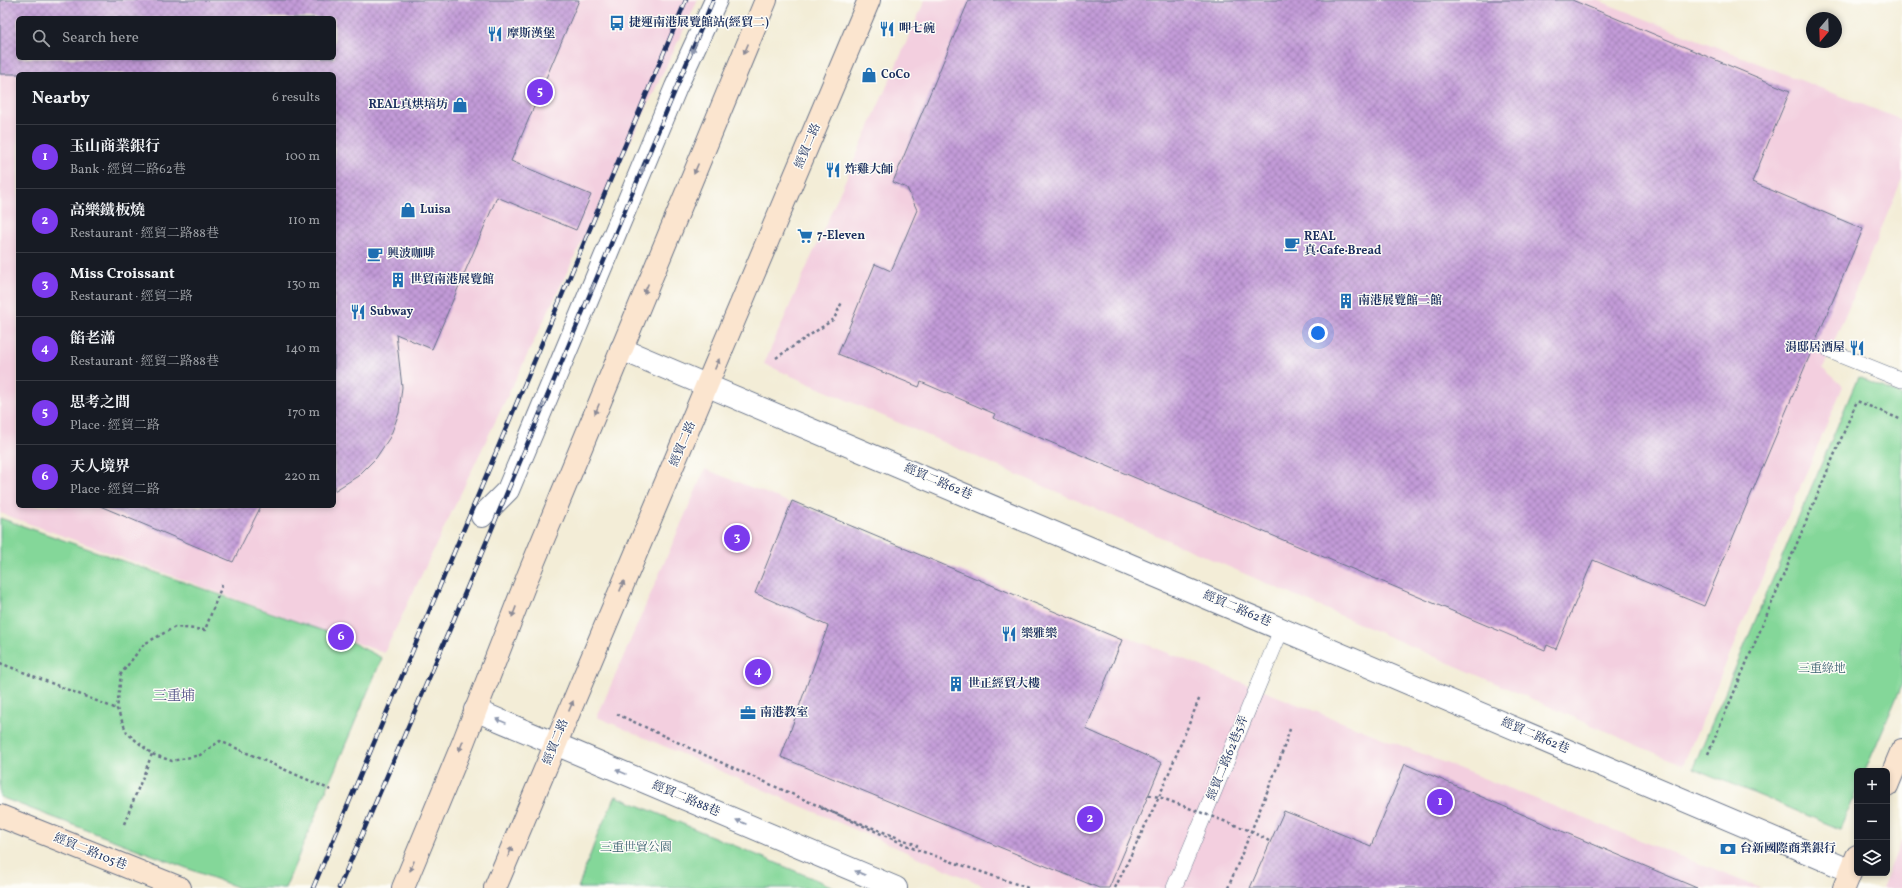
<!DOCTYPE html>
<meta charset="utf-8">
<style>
:root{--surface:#171b24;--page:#20242c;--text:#f1f3f6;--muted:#9ea1a6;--line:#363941;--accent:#7c3aed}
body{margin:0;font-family:Vollkorn,"Noto Serif TC",serif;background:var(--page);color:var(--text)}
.controls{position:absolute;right:12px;bottom:12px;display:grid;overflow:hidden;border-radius:6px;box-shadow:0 2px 6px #0003}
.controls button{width:36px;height:36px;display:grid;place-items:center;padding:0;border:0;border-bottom:1px solid var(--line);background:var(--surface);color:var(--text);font:20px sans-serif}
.compass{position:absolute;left:1806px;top:12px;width:36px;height:36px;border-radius:50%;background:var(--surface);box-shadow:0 2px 6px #0003;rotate:199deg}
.you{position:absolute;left:1318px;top:333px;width:14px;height:14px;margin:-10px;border:3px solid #fff;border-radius:50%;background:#1a73e8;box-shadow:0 0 0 6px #1a73e833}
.badge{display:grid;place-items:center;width:26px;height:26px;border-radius:50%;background:var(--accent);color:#fff;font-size:13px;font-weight:700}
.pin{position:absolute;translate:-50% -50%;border:2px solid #fff;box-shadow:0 1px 4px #0006}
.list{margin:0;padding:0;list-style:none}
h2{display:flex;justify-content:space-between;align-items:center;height:52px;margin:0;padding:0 16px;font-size:17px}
h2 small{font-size:13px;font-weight:400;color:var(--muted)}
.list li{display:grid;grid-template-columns:26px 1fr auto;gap:12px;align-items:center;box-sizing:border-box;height:64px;padding:0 16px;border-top:1px solid var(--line)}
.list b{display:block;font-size:15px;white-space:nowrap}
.list p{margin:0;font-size:13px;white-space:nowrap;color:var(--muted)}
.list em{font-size:13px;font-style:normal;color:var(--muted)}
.icon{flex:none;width:22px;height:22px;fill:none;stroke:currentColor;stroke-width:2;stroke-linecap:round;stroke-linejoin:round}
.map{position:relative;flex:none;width:1902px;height:888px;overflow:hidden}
.search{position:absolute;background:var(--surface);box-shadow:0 2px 6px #0003;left:16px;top:16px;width:320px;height:44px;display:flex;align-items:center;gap:10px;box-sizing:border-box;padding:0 14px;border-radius:6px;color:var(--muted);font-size:15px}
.panel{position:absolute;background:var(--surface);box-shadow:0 2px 6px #0003;left:16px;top:72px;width:320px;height:436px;border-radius:6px}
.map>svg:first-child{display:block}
</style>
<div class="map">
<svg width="1902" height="888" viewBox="0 0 1902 888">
<defs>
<pattern id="building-cross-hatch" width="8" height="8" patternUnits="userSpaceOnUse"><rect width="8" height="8" fill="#c39bd8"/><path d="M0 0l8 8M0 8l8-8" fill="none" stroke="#9e7fb2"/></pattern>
</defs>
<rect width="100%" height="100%" fill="#fdfcf7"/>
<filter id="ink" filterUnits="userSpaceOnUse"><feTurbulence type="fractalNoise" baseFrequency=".025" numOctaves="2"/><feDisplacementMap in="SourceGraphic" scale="8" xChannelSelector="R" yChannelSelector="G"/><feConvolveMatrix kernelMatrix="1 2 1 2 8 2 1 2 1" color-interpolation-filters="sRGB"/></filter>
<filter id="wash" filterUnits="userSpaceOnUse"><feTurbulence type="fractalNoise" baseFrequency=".012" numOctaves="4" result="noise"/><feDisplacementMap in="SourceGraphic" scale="16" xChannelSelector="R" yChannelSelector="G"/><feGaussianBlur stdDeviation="0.9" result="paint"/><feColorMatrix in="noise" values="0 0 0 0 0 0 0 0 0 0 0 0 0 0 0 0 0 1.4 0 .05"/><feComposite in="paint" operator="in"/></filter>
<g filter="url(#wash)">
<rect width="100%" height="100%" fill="#f3edd7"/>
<path fill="#f3cfdf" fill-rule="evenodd" d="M0,0H698L384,653L0,513ZM18,18H334V58H18ZM18,74H334V506H18Z
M925,0H1597L1902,120V179L1823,368L1843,386L1683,765L764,364Z
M705,469L1760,888H989L597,717Z
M1902,839V888H1882Z"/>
<path fill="#84d799" stroke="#50837c" d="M1858,377L1902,396V685L1865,771H1857V790L1840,829L1693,768Z
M0,518L341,637L382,658L285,888H239L0,797Z
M616,796L836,888H578L599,831Z"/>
<g id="blocks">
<path fill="url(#building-cross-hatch)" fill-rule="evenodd" d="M0,0H579L511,161L591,195L576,230L497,197L432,349L396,334L402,387L399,413L390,437L376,458L358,476L334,491V74H0ZM18,18H334V58H18Z
M969,0H1572L1790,91L1752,182L1863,229L1704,606L1593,560L1556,649L1547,645L1545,650L993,418L995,414L921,382L919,387L838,354L875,264L891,271L917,210L907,188L893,182Z
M792,501L1122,640L1086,729L1162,763L1109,888H1099L781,757L828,626L755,593Z
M100,506H261L233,562Z
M1405,764L1552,827L1697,888H1250L1284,811L1371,846Z"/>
</g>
</g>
<g filter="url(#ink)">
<use href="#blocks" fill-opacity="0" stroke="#677288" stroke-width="1"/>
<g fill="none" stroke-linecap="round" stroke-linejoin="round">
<defs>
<path id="lane" d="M1830,351L1902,380
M1174,888L1282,628"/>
<path id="street" d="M621,349L1851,871
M482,516L508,490L676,87L716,0
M475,710L896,888"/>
<path id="secondary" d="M1887,786L1902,750
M0,816L180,888
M403,888L463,743L528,576L766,0
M495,888L869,0
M1844,888L1857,856"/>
</defs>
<use href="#lane" stroke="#677288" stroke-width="16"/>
<use href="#street" stroke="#677288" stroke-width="24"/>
<use href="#secondary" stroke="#677288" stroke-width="24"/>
<path stroke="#677288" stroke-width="2.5" stroke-dasharray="3 3" stroke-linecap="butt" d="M776,358L834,319L842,302
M222,585L205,630L175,627L144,644L121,674L117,709L127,733L152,754L172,761L200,755L220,741L333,791
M0,663L117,709
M617,714L709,757
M1708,754L1857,401L1902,420
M821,808L917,845L915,849
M124,824L152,754
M1115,888L1159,797L1200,697
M1228,888L1278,765L1290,729"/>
<use href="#lane" stroke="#fff" stroke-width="15"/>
<use href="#street" stroke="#fff" stroke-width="22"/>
<use href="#secondary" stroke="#fbe5cf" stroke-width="22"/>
<defs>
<path id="rail" d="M313,888L686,0
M339,888L452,624L713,0"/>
</defs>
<use href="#rail" stroke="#1b2f5e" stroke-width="4.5"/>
<use href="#rail" stroke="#fdfcf7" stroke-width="3" stroke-dasharray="9" stroke-linecap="butt"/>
<path stroke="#677288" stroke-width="2.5" stroke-dasharray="3 3" stroke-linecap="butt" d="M709,757L915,849L1028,888
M1149,795L1159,797L1251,831L1269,841"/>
</g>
<defs><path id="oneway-solid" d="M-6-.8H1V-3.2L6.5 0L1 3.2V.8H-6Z"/></defs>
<g fill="#8d97ae">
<use href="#oneway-solid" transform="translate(694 48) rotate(114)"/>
<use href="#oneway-solid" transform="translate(643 168) rotate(113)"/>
<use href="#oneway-solid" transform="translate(592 288) rotate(113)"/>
<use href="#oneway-solid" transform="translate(542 408) rotate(113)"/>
<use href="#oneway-solid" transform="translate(501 721) rotate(-157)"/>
<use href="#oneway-solid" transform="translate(621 772) rotate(-157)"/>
<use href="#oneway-solid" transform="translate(741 822) rotate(-157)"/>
<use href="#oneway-solid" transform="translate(860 873) rotate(-157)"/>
</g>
<g fill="#8b8a96">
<use href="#oneway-solid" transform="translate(746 49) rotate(113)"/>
<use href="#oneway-solid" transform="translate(696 169) rotate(113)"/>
<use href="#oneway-solid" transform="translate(646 289) rotate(113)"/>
<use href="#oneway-solid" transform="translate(717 364) rotate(-67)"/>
<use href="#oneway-solid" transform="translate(597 409) rotate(112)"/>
<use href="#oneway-solid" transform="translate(622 586) rotate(-67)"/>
<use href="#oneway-solid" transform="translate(514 612) rotate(111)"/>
<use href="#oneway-solid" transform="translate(571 706) rotate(-67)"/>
<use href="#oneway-solid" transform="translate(461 746) rotate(112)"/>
<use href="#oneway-solid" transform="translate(510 852) rotate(-67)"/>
<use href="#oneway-solid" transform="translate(412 866) rotate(112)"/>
</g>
</g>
<defs>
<symbol id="bus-bare" viewBox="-9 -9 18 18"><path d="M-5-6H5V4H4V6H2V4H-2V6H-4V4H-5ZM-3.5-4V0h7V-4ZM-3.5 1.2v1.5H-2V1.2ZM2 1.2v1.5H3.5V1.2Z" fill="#1f6fb2" stroke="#fdfcf7" stroke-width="2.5" paint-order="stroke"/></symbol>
<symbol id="restaurant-bare" viewBox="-9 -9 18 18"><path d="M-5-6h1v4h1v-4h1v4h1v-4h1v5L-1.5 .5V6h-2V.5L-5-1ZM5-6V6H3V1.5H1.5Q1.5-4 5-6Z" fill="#1f6fb2" stroke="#fdfcf7" stroke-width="2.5" paint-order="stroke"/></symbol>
<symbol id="shop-bare" viewBox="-9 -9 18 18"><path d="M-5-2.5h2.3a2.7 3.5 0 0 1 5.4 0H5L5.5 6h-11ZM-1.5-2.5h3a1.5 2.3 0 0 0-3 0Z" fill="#1f6fb2" stroke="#fdfcf7" stroke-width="2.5" paint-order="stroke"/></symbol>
<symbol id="supermarket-bare" viewBox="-9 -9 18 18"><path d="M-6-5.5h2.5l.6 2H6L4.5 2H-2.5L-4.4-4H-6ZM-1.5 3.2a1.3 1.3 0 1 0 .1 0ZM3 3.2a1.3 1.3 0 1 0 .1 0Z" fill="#1f6fb2" stroke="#fdfcf7" stroke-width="2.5" paint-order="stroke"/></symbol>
<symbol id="cafe-bare" viewBox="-9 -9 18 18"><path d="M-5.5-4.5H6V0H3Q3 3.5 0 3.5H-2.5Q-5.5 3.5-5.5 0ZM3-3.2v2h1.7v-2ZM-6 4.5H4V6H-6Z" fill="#1f6fb2" stroke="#fdfcf7" stroke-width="2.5" paint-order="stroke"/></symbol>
<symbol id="building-bare" viewBox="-9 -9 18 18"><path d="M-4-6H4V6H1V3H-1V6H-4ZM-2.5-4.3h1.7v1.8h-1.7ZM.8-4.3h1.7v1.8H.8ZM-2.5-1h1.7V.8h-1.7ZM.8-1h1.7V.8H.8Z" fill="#1f6fb2" stroke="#fdfcf7" stroke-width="2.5" paint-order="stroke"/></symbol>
<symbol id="office-bare" viewBox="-9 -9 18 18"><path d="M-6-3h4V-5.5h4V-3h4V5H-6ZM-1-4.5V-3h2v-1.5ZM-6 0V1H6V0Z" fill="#1f6fb2" stroke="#fdfcf7" stroke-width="2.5" paint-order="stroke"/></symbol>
<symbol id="bank-bare" viewBox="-9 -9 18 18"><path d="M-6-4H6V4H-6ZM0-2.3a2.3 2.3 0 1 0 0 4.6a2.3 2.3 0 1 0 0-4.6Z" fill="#1f6fb2" stroke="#fdfcf7" stroke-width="2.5" paint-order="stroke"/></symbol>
</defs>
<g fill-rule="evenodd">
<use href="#bus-bare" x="606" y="12" width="22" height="22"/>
<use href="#restaurant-bare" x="876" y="18" width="22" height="22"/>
<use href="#restaurant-bare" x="484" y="23" width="22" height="22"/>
<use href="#shop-bare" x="858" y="64" width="22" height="22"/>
<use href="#shop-bare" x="449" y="94" width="22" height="22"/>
<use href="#restaurant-bare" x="822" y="159" width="22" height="22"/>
<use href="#shop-bare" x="397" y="199" width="22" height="22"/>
<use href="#supermarket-bare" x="794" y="225" width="22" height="22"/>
<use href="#cafe-bare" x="1281" y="233" width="22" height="22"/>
<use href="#cafe-bare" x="364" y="243" width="22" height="22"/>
<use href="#building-bare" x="387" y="269" width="22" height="22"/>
<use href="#building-bare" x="1335" y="290" width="22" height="22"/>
<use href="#restaurant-bare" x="347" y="301" width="22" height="22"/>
<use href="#restaurant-bare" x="1846" y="337" width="22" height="22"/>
<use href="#restaurant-bare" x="998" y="623" width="22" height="22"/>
<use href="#building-bare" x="945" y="673" width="22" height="22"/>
<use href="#office-bare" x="737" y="702" width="22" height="22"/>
<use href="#bank-bare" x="1717" y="838" width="22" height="22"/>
</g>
<g text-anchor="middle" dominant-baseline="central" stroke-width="3" stroke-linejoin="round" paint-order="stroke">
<g font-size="12" font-weight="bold" fill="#1b2f5e" stroke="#fdfcf7" text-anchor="start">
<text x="629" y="23">捷運南港展覽館站(經貿二)</text>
<text x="899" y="29">呷七碗</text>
<text x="507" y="34">摩斯漢堡</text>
<text x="881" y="75">CoCo</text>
<text x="448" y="105" text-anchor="end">REAL真烘培坊</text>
<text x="845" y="170">炸雞大師</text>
<text x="420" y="210">Luisa</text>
<text x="817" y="236">7-Eleven</text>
<text x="1304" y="237">REAL<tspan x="1304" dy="14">真‧Cafe‧Bread</tspan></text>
<text x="387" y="254">興波咖啡</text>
<text x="410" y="280">世貿南港展覽館</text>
<text x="1358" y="301">南港展覽館二館</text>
<text x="370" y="312">Subway</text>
<text x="1845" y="348" text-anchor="end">涓邸居酒屋</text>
<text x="1021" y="634">樂雅樂</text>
<text x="968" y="684">世正經貿大樓</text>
<text x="760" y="713">南港教室</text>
<text x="1740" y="849">台新國際商業銀行</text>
</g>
<g font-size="12" fill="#1b2f5e" stroke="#fdfcf7">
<text transform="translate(808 146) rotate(-67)">經貿二路</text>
<text transform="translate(683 444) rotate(-67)">經貿二路</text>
<text transform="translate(938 482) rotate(23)">經貿二路62巷</text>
<text transform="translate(1237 609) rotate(23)">經貿二路62巷</text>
<text transform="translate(1535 736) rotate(23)">經貿二路62巷</text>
<text transform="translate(556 742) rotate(-68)">經貿二路</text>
<text transform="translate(1228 758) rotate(-68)">經貿二路62巷5弄</text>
<text transform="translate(686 799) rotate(23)">經貿二路88巷</text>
<text transform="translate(90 852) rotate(22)">經貿二路105巷</text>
</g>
<g font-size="12" fill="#3a6170" stroke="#fdfcf7">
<text x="1822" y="669">三重綠地</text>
<text x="636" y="848">三重世貿公園</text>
</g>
<g font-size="14" fill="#565589" stroke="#fdfcf7">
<text x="174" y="696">三重埔</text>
</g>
</g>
</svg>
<div class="controls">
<button>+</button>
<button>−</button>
<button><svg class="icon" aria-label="layers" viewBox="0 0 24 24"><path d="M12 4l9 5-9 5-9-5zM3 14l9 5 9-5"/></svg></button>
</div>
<svg class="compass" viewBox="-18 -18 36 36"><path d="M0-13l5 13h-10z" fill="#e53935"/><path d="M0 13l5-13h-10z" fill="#9ea1a6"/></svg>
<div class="you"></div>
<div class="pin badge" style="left:1440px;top:802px">1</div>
<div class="pin badge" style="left:1090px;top:819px">2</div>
<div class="pin badge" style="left:737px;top:538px">3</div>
<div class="pin badge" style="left:758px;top:672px">4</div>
<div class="pin badge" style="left:540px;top:92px">5</div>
<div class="pin badge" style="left:341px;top:637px">6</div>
<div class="search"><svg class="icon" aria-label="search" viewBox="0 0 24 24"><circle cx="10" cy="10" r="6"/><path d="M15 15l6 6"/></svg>Search here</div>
<section class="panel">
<h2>Nearby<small>6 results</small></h2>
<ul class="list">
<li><span class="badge">1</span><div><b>玉山商業銀行</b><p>Bank · 經貿二路62巷</p></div><em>100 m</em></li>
<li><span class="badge">2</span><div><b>高樂鐵板燒</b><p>Restaurant · 經貿二路88巷</p></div><em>110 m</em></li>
<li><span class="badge">3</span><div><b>Miss Croissant</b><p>Restaurant · 經貿二路</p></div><em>130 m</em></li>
<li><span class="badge">4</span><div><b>餡老滿</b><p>Restaurant · 經貿二路88巷</p></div><em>140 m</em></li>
<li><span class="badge">5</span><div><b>思考之間</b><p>Place · 經貿二路</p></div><em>170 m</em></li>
<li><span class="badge">6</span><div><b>天人境界</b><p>Place · 經貿二路</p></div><em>220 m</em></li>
</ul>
</section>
</div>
